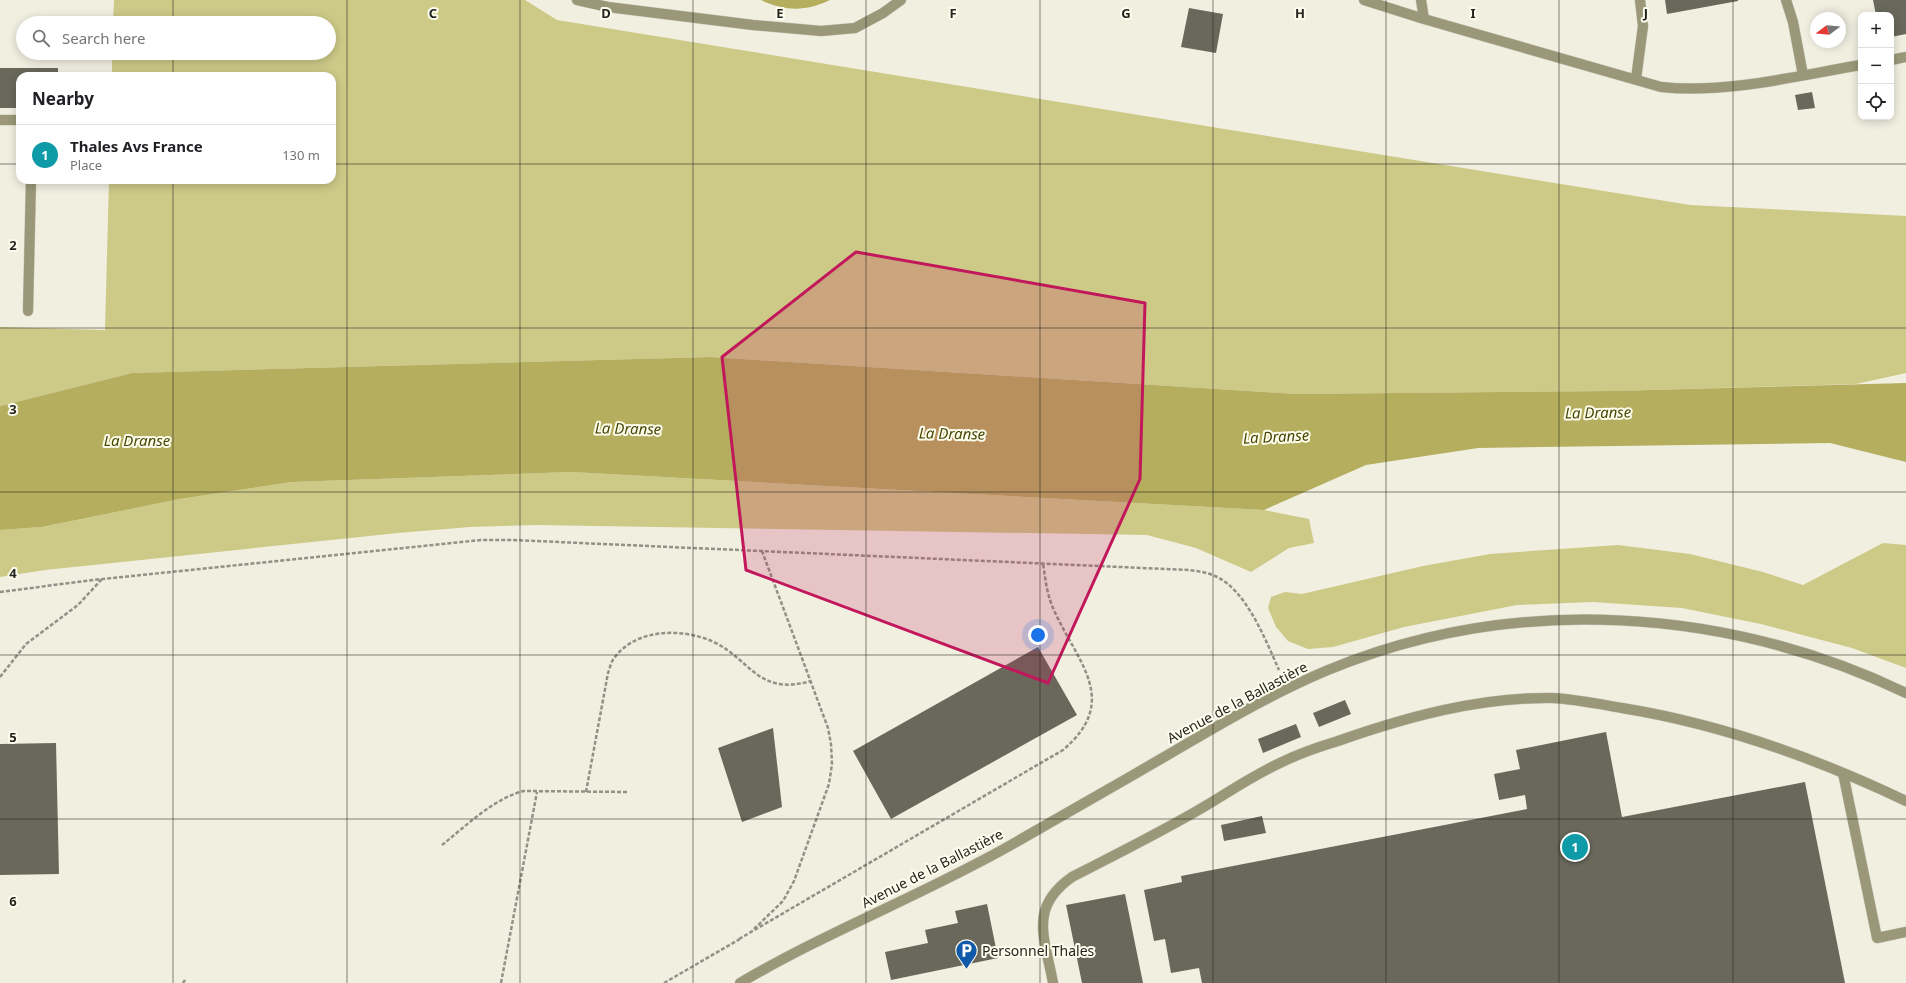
<!DOCTYPE html>
<meta charset="utf-8">
<style>
:root{--surface:#fff;--page:#f2f2f2;--text:#202124;--muted:#757577;--line:#e0e0e0;--accent:#115aa9}
body{margin:0;font-family:"Noto Sans",sans-serif;background:var(--page);color:var(--text)}
.controls{position:absolute;right:12px;top:12px;display:grid;overflow:hidden;border-radius:8px;box-shadow:0 2px 10px #0003}
.controls button{width:36px;height:36px;display:grid;place-items:center;padding:0;border:0;border-bottom:1px solid var(--line);background:var(--surface);color:var(--text);font:20px sans-serif}
.compass{position:absolute;left:1810px;top:12px;width:36px;height:36px;border-radius:50%;background:var(--surface);box-shadow:0 2px 10px #0003;rotate:254deg}
.you{position:absolute;left:1038px;top:635px;width:14px;height:14px;margin:-10px;border:3px solid #fff;border-radius:50%;background:#1a73e8;box-shadow:0 0 0 6px #1a73e833}
.badge{display:grid;place-items:center;width:26px;height:26px;border-radius:50%;background:var(--accent);color:#fff;font-size:13px;font-weight:700}
.pin{position:absolute;translate:-50% -50%;border:2px solid #fff;box-shadow:0 1px 4px #0006}
.list{margin:0;padding:0;list-style:none}
h2{display:flex;justify-content:space-between;align-items:center;height:52px;margin:0;padding:0 16px;font-size:17px}
h2 small{font-size:13px;font-weight:400;color:var(--muted)}
.list li{display:grid;grid-template-columns:26px 1fr auto;gap:12px;align-items:center;box-sizing:border-box;height:60px;padding:0 16px;border-top:1px solid var(--line)}
.list b{display:block;font-size:15px;white-space:nowrap}
.list p{margin:0;font-size:13px;white-space:nowrap;color:var(--muted)}
.list em{font-size:13px;font-style:normal;color:var(--muted)}
.icon{flex:none;width:22px;height:22px;fill:none;stroke:currentColor;stroke-width:2;stroke-linecap:round;stroke-linejoin:round}
.map{position:relative;flex:none;width:1906px;height:983px;overflow:hidden}
.search{position:absolute;background:var(--surface);box-shadow:0 2px 10px #0003;left:16px;top:16px;width:320px;height:44px;display:flex;align-items:center;gap:10px;box-sizing:border-box;padding:0 14px;border-radius:22px;color:var(--muted);font-size:15px}
.panel{position:absolute;background:var(--surface);box-shadow:0 2px 10px #0003;left:16px;top:72px;width:320px;height:112px;border-radius:12px}
.map>svg:first-child{display:block}
</style>
<div class="map">
<svg width="1906" height="983" viewBox="0 0 1906 983">
<rect width="100%" height="100%" fill="#f0efe0"/>
<path fill="#cdc987" d="M114,0H525L557,20L1690,205L1906,216V373L1856,384L1613,391L1296,394L710,357L132,373L0,406V327L105,330L109,180H332V76H112V53H329V23H113Z
M571,472L1264,510L1309,519L1314,543L1289,548L1251,572L1196,548L1147,535L536,525L470,527L398,533L45,570L0,577V530L42,527L180,499L292,482Z
M1883,543L1906,545V668L1852,648L1761,624L1682,608L1593,602L1517,605L1404,627L1333,647L1308,649L1288,641L1276,627L1268,608L1271,597L1285,592L1302,594L1423,566L1490,554L1618,545L1690,554L1763,572L1803,585Z"/>
<path fill="#b4ae5e" d="M761,0H830C806,12 784,11 761,0Z
M710,357L1296,394L1613,391L1906,383V462L1830,443L1478,448L1366,465L1264,510L571,472L292,482L180,499L42,527L0,530V406L132,373Z"/>
<path fill="#69685b" d="M1665,0H1738V1L1667,14Z
M1873,0H1906V34L1891,37V15H1876Z
M1189,8L1223,14L1216,53L1181,47Z
M0,68H58V76H20V108H0Z
M1812,92L1815,108L1798,110L1795,95Z
M1038,647L1077,715L891,819L853,751Z
M1345,700L1351,714L1319,727L1313,713Z
M1296,724L1301,737L1263,753L1258,739Z
M773,728L782,807L742,822L718,748Z
M1606,732L1622,817L1805,782L1845,983H1202L1199,968L1171,973L1165,939L1154,941L1144,890L1182,882L1181,876L1527,809L1525,795L1499,800L1494,774L1520,769L1516,750Z
M56,743L59,874L0,875V744Z
M1262,816L1266,833L1224,841L1221,825Z
M1125,894L1143,983H1082L1066,905Z
M987,904L998,958L891,980L885,952L928,943L925,930L958,923L955,911Z"/>
<g fill="none" stroke-linecap="round" stroke-linejoin="round">
<defs>
<path id="lane" d="M577,0L608,7L753,25L821,31L855,28L883,13L901,0
M1364,0L1424,19L1661,87C1727,94 1795,76 1861,65
M1421,0L1424,19
M1786,0L1793,22L1803,75
M1891,60L1906,57
M1636,79L1643,26L1640,0
M0,120H20
M28,311L31,180
M1843,773L1877,938L1906,932
M1053,983C1045,938 1028,908 1072,877C1113,856 1155,835 1195,812C1223,796 1250,777 1280,763C1298,754 1318,747 1338,741C1406,717 1479,697 1552,698C1575,699 1599,704 1622,708C1721,724 1816,758 1906,801"/>
<path id="street" d="M740,983C828,931 923,895 1011,845C1065,814 1118,784 1171,753C1222,723 1273,693 1328,670C1514,593 1726,607 1906,693"/>
</defs>
<use href="#lane" stroke="#cbcabd" stroke-width="11"/>
<use href="#street" stroke="#cbcabd" stroke-width="11"/>
<path stroke="#929187" stroke-width="2.5" stroke-dasharray="4 2" stroke-linecap="butt" d="M0,592L93,580L481,540H513L1188,570C1197,571 1206,572 1215,576C1246,589 1266,641 1279,670
M0,677L26,644L78,605L102,579
M586,792L608,673C610,668 611,661 615,657C637,628 683,628 714,642C752,661 758,696 811,681
M442,845C466,826 494,798 524,791L628,792
M754,929L783,901L794,881L829,784L832,764L831,744L828,728L762,551
M739,939L1063,750C1122,700 1076,661 1053,608C1047,594 1045,578 1043,563
M183,983L185,980
M501,983L537,792
M664,983L740,939"/>
<use href="#lane" stroke="#9a9878" stroke-width="10"/>
<use href="#street" stroke="#9a9878" stroke-width="10"/>
</g>
<path fill="#c2185b" fill-opacity="0.2" stroke="#c2185b" stroke-width="3" stroke-linejoin="round" d="M856,252L1145,303L1140,479L1048,683L746,570L722,357Z"/>
<path fill="none" stroke="#25241f" stroke-width="1" stroke-opacity="0.55" d="M173,0V23M347,0V983M520,0V983M693,0V983M866,0V983M1040,0V983M1213,0V983M1386,0V983M1559,0V983M1733,0V983M173,53V76M0,164H20M332,164H1906M173,180V983M0,328H1906M0,492H1906M0,655H1906M0,819H1906"/>
<defs>
<symbol id="parking-pin" viewBox="-11 -11 22 30"><path d="M0 17L-7.5 6A9.5 9.5 0 1 1 7.5 6Z" fill="#115aa9" stroke="#fdfded"/><path d="M-3.5-5.5H1a3.5 3.5 0 0 1 0 7H-1V5.5H-3.5ZM-1-3.4V-.6H.8a1.4 1.4 0 0 0 0-2.8Z" fill="#fff"/></symbol>
</defs>
<g fill-rule="evenodd">
<use href="#parking-pin" x="954" y="938" width="25" height="34"/>
</g>
<g text-anchor="middle" dominant-baseline="central" stroke-width="4" stroke-linejoin="round" paint-order="stroke">
<g font-size="14" fill="#25241f" stroke="#fdfded">
<text transform="translate(1237 702) rotate(-28)">Avenue de la Ballastière</text>
<text transform="translate(932 868) rotate(-27)">Avenue de la Ballastière</text>
</g>
<g font-size="14" fill="#25241f" stroke="#fdfded" text-anchor="start">
<text x="982" y="950">Personnel Thales</text>
</g>
<g font-size="15" font-style="italic" fill="#4b4604" stroke="#fdfded">
<text transform="translate(1598 412) rotate(-1)">La Dranse</text>
<text transform="translate(628 428) rotate(1)">La Dranse</text>
<text transform="translate(952 433) rotate(1)">La Dranse</text>
<text transform="translate(1276 436) rotate(-3)">La Dranse</text>
<text x="137" y="440">La Dranse</text>
</g>
</g>
<g font-size="13" text-anchor="middle" font-weight="bold" fill="#25241f" stroke="#fdfded" stroke-width="4" stroke-linejoin="round" paint-order="stroke">
<text x="433" y="18">C</text>
<text x="606" y="18">D</text>
<text x="780" y="18">E</text>
<text x="953" y="18">F</text>
<text x="1126" y="18">G</text>
<text x="1300" y="18">H</text>
<text x="1473" y="18">I</text>
<text x="1646" y="18">J</text>
<text x="13" y="250">2</text>
<text x="13" y="414">3</text>
<text x="13" y="578">4</text>
<text x="13" y="742">5</text>
<text x="13" y="906">6</text>
</g>
</svg>
<div class="controls">
<button>+</button>
<button>−</button>
<button><svg class="icon" aria-label="locate" viewBox="0 0 24 24"><circle cx="12" cy="12" r="6"/><path d="M12 2v4M12 18v4M2 12h4M18 12h4"/></svg></button>
</div>
<svg class="compass" viewBox="-18 -18 36 36"><path d="M0-13l5 13h-10z" fill="#e53935"/><path d="M0 13l5-13h-10z" fill="#757577"/></svg>
<div class="you"></div>
<div class="pin badge" style="left:1575px;top:847px;background:#0f9aa8">1</div>
<div class="search"><svg class="icon" aria-label="search" viewBox="0 0 24 24"><circle cx="10" cy="10" r="6"/><path d="M15 15l6 6"/></svg>Search here</div>
<section class="panel">
<h2>Nearby<small></small></h2>
<ul class="list">
<li><span class="badge" style="background:#0f9aa8">1</span><div><b>Thales Avs France</b><p>Place</p></div><em>130 m</em></li>
</ul>
</section>
</div>
